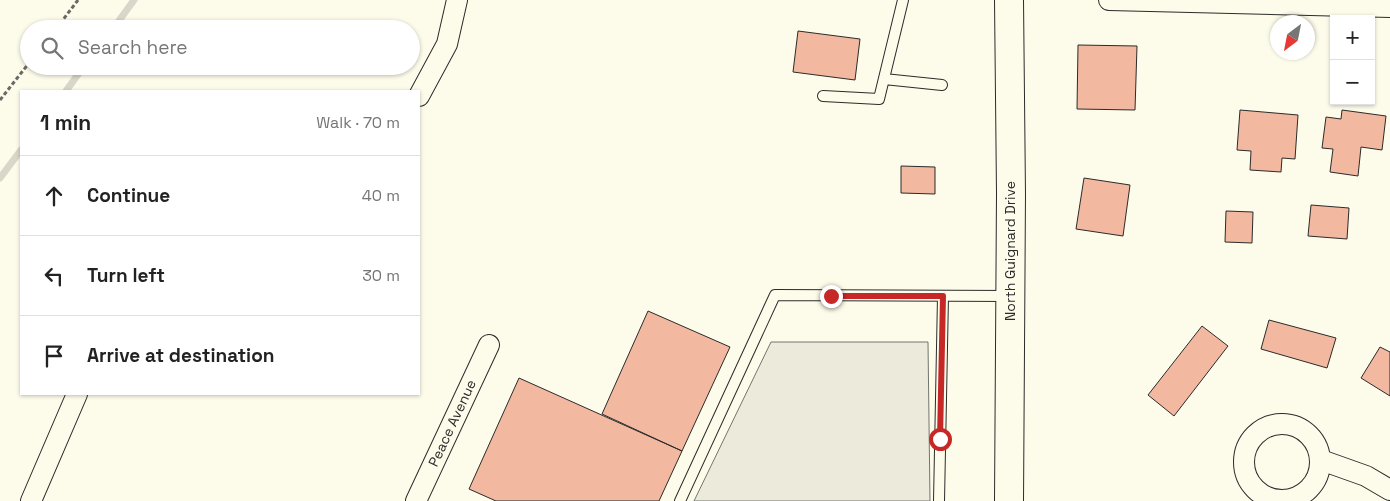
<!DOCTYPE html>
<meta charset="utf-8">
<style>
:root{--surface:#fff;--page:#f6f6f6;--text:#222;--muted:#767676;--line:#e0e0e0}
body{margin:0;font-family:"Space Grotesk",sans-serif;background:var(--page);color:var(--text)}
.controls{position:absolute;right:15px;top:15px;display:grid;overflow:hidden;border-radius:0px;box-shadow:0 1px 4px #0004}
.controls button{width:45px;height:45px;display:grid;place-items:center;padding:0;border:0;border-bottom:1px solid var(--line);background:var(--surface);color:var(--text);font:25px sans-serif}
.compass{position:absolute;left:1270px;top:15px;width:45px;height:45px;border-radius:50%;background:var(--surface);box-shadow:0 1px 4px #0004;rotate:212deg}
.stop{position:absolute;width:15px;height:15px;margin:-11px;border:4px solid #c62828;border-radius:50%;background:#fff}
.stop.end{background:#c62828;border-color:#fff;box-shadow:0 1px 5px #0008}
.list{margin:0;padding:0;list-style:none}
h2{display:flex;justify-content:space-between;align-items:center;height:65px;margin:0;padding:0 20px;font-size:21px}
h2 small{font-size:16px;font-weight:400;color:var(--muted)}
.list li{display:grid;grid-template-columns:32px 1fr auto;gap:15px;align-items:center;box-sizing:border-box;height:80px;padding:0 20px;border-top:1px solid var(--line)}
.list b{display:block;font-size:19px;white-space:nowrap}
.list em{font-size:16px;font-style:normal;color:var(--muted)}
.icon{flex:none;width:28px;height:28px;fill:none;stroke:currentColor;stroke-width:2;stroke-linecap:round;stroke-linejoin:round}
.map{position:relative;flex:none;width:1390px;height:501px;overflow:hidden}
.search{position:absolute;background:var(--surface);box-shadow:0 1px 4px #0004;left:20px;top:20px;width:400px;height:55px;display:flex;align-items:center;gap:12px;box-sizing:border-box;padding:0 18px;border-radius:28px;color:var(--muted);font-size:19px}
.panel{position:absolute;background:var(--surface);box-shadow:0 1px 4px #0004;left:20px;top:90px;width:400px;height:305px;border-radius:0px}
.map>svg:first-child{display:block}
</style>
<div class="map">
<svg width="1390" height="501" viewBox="0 0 1390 501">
<rect width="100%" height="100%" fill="#fdfbea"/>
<path fill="#eceadb" stroke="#74746e" d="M771,342H928L930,501H694Z"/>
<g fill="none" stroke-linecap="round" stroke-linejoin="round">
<path stroke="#d8d7c9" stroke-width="7" d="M113,29L134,0
M66,91L84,66
M0,178L21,150"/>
</g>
<path fill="#f2b8a0" stroke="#2b2b2b" d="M798,31L860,39L855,80L793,72Z
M1078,45L1137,46L1135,110L1077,109Z
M1240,110L1298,115L1295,159L1282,158L1281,172L1250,170L1251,151L1237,150Z
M1342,110L1386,116L1382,150L1361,147L1358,176L1330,172L1333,149L1322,148L1326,117L1341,119Z
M901,166L935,167V194L901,193Z
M1084,178L1130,185L1123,236L1076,229Z
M1311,205L1349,208L1347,239L1308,236Z
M1226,211L1253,212L1252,243L1225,242Z
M648,311L730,347L682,451L602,414Z
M1269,320L1336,338L1327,368L1261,349Z
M1202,326L1228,346L1174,416L1148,395Z
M1380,347L1390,352V396L1361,378Z
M519,378L682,451L659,501H496L469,489Z"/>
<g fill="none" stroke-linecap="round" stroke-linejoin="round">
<defs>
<path id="lane" d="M884,79L942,85
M823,96L879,99L903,0
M680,501L775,295L1010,296
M939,501L943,296"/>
<path id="street" d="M1109,0L1390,7
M419,96L447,44L457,0
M1244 462a38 38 0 1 1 76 0a38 38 0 1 1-76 0Z
M1321,460L1366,476L1390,490
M31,501L77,394
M416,501L489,345"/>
<path id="highway" d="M1009,501L1011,194L1009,0"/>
</defs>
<use href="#lane" stroke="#2b2b2b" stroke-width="12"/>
<use href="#street" stroke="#2b2b2b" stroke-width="22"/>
<use href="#highway" stroke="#2b2b2b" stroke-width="30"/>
<path stroke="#6a6964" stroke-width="3" stroke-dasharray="4 2.5" stroke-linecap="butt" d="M56,29L78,0
M0,100L29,63"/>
<use href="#lane" stroke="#fdfbea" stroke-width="10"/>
<use href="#street" stroke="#fdfbea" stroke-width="20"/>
<use href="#highway" stroke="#fdfbea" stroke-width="28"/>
</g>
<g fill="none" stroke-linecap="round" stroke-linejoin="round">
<path stroke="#c62828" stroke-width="6" d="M831,296H943L940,439"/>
</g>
<g text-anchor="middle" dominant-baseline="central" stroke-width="4" stroke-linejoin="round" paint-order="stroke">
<g font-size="14" fill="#2b2b2b" stroke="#fdfbea">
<text transform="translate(1010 251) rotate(-90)">North Guignard Drive</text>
<text transform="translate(452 423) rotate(-65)">Peace Avenue</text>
</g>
</g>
</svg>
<div class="controls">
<button>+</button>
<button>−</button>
</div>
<svg class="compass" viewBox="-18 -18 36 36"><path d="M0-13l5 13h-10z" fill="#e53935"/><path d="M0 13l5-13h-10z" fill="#767676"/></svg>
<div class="stop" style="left:940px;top:439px"></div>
<div class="stop end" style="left:831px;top:296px"></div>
<div class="search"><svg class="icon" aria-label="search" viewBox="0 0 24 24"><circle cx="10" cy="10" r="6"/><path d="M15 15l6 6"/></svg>Search here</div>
<section class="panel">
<h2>1 min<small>Walk · 70 m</small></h2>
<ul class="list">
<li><svg class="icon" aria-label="ahead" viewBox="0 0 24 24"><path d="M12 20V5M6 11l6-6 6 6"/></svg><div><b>Continue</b></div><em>40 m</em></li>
<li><svg class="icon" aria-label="left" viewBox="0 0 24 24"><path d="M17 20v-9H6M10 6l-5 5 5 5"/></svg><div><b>Turn left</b></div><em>30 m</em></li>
<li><svg class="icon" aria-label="arrive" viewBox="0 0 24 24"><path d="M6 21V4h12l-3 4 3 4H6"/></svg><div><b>Arrive at destination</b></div></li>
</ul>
</section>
</div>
